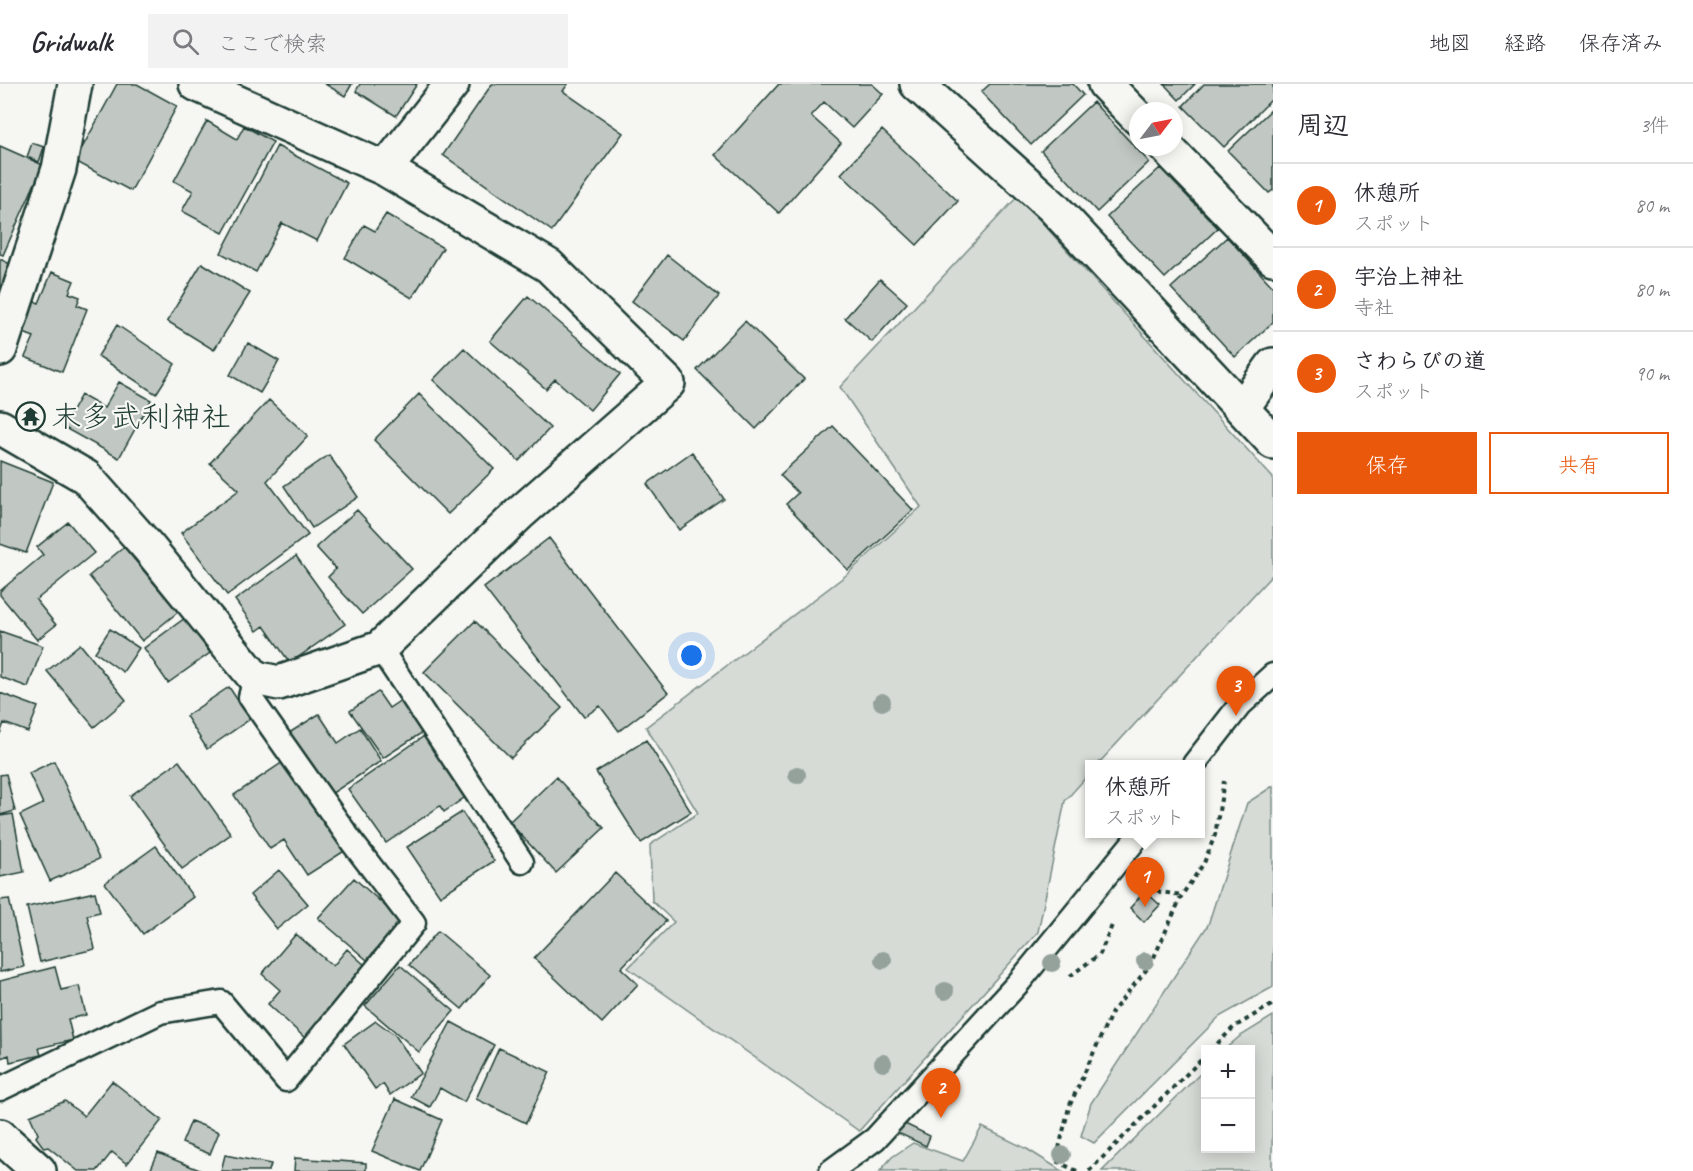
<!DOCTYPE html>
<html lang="ja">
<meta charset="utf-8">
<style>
:root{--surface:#fff;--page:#f2f2f3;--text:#2b2b33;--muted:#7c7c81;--line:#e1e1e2;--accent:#ea580c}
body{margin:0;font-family:Caveat,"Klee One",sans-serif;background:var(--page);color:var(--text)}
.controls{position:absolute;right:18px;bottom:18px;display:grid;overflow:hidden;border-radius:0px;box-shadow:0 3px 15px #0003}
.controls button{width:54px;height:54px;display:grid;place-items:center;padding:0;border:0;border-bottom:2px solid var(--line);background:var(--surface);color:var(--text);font:30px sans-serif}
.compass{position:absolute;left:1129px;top:18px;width:54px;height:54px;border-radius:50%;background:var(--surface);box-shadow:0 3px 15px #0003;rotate:58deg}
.you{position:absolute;left:692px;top:572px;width:21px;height:21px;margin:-15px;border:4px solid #fff;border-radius:50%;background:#1a73e8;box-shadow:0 0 0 9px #1a73e833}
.badge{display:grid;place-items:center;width:39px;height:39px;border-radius:50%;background:var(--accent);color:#fff;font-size:20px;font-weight:700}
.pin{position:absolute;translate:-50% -50px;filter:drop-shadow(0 2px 3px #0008)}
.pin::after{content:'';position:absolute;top:32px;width:21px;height:18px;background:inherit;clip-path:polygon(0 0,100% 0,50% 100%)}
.popup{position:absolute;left:1085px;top:676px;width:120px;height:78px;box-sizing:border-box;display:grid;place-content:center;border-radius:0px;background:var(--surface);filter:drop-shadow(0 2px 4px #0005);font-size:20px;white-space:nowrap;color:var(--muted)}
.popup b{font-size:22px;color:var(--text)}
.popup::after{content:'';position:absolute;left:50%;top:100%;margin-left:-12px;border:12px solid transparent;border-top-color:var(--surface)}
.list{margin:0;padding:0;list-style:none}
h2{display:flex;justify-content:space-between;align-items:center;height:78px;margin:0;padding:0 24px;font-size:26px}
h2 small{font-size:20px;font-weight:400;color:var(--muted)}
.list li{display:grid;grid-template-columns:39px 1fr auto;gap:18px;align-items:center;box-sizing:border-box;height:84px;padding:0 24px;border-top:2px solid var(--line)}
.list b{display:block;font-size:22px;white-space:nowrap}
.list p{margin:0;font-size:20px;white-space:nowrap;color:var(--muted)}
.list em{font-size:20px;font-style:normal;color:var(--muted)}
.actions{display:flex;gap:12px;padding:18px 24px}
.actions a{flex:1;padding:14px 0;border:2px solid var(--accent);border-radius:0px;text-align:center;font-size:21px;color:var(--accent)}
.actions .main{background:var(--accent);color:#fff}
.icon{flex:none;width:33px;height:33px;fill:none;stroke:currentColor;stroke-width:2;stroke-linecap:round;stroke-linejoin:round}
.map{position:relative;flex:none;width:1273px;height:1087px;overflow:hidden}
header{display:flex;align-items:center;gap:36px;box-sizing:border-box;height:84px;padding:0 30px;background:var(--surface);border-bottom:2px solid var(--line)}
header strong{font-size:28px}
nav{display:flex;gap:33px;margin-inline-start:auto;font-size:21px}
.search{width:420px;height:54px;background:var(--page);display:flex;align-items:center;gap:15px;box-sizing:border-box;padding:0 21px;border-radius:0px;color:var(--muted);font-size:22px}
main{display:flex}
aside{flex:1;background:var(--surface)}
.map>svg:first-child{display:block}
</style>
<header>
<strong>Gridwalk</strong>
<div class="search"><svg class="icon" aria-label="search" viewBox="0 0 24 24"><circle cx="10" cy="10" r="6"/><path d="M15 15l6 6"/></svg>ここで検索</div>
<nav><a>地図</a><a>経路</a><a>保存済み</a></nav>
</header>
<main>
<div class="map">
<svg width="1273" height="1087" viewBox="0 0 1273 1087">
<rect width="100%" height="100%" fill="#f6f6f2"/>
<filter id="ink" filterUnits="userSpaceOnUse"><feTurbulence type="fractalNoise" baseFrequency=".0167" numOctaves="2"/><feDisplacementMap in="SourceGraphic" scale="12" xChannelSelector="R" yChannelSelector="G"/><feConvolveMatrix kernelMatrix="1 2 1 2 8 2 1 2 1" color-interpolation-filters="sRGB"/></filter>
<g filter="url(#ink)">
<path fill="#d6dbd6" stroke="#7a8c85" stroke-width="1.5" d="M1018,112L1273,394V490L1098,680H1090L1089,690L1065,717L1038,848L859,1047L628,884L674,838L652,817L650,761L698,729L646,643L845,492L921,423L840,303Z
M1273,702V903L1219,933L1094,1059L1081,1052L1091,1019L1208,841L1247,719Z
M1273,932L1272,1087H1102L1205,985L1206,1064H1250V966L1225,965L1239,953Z
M982,1043L1027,1065L1062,1087H880L892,1073L913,1059L963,1077Z"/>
<path fill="#c1c8c3" stroke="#1f3d34" stroke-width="1.5" d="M117,0H137L177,22L131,107L75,77Z
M325,0H352L345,12Z
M360,0H417L396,32L356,7Z
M492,0H568L563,7L623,49L552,147L443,71Z
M779,0H872L883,10L852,44L824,18L811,32L841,59L779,129L715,71Z
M990,0H1073L1083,11L1031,61L981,8Z
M1164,0H1195L1179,16Z
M1204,0H1273V14L1224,63L1183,22Z
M1093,18L1149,78L1097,128L1041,67Z
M1273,24V106L1269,109L1228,67Z
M207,37L237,55L244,42L273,58L223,149L182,127L193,107L174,97Z
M882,46L958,117L917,161L841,90Z
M32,59L44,63L39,78L27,73Z
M0,62L43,81L3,171L0,170Z
M277,62L347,99L317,157L282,139L256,188L221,169Z
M1160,84L1218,144L1165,194L1107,133Z
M386,130L443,164L412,214L345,174L364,141L375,147Z
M1227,153L1273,203V238L1235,273L1171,204Z
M667,171L719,212L684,257L632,217Z
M0,175L14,182L0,212Z
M202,179L250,209L214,266L167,237Z
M52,188L74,197L69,209L80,213L77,221L87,225L62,288L25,273L34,253L18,247L31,216L39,219Z
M880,195L907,219L872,258L845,234Z
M528,212L620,290L590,326L555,295L546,305L490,257Z
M745,237L804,295L756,345L697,286Z
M117,241L175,280L156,310L98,272Z
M248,259L279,277L260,309L230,291Z
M464,264L550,344L519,377L433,296Z
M119,298L151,316L119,374L63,343L81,311L104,324Z
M419,310L494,385L448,430L374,356Z
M269,316L308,352L267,397L308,451L227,511L181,449L239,406L210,379Z
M833,342L913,426L848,486L786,420L798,409L780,391Z
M692,368L724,415L679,446L647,400Z
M329,371L358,413L312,444L284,402Z
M0,377L53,398L26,469L0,460Z
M357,426L412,485L362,530L328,493L336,485L316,463Z
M68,438L94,469L36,516L56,541L37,556L0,511V507L43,471L37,463Z
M549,454L668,609L619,647L600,622L584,633L484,504Z
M124,463L178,528L142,557L89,492Z
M296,472L345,540L290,579L264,542L257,547L235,516Z
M185,534L210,569L168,599L144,564Z
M475,537L562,624L511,674L424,588Z
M110,545L139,564L123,588L95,568Z
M0,547L43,562L28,603L0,593Z
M80,560L126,616L94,643L47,587Z
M229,603L250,635L207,665L186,632Z
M378,608L389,624L404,614L426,646L383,674L350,627Z
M0,609L38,623L28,648L4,639L0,650Z
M319,630L338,659L360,644L381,677L331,710L289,649Z
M427,650L468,711L444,728L440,722L386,759L348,705Z
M646,656L691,728L641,759L596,688Z
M286,676L346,766L307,791L284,756L270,765L234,711Z
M54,677L99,775L50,797L20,731L43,720L29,689Z
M179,677L231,750L182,785L130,712Z
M6,690L15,727L0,731V691Z
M556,693L604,744L556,789L509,738Z
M462,728L494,777L440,812L407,763Z
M13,730L24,788L0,793V732Z
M156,762L193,813L143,850L105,799Z
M279,786L308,820L277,845L250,811Z
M615,789L666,837L621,884L638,900L602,939L534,874Z
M354,794L401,836L367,876L318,834Z
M1145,807L1160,821L1144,838L1130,824Z
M95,808L100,828L87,831L95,865L40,878L27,823Z
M9,815L24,883L0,888V816Z
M438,847L490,891L462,925L409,881Z
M296,850L333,882L347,865L367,883L305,954L268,920L280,906L262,890Z
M400,881L454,927L419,968L365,922Z
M55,883L61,906L79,902L86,931L68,935L73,956L39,964L41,971L10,978L9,971L1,974L0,897Z
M376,937L395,951L421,989L390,1011L383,1000L375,1005L344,960Z
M451,938L494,961L464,1018L440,1004L430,1023L411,1013Z
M499,964L550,988L526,1039L476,1015Z
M112,997L162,1036L127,1080L112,1068L97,1087H78L48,1063L44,1064L36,1053L38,1050L30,1032L65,1017L84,1032Z
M395,1015L442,1036L420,1087L372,1067Z
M191,1037L219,1048L210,1070L182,1059Z
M903,1039L930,1052L926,1062L898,1049Z
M158,1069L202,1087H150Z
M225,1071L271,1080L269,1087H221Z
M295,1074L366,1079V1087H294Z"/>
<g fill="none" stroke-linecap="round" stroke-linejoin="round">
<defs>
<path id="lane" d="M380,564L522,778
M1194,680L1240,621L1273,591
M0,1005L160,928L221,918L286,996L414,839L352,758L250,613L255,594
M831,1087L875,1055L1020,897L1140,750"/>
<path id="street" d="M917,0L1053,123L1273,358
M1105,0L1138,34
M1166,63L1273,174
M385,85L452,0
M0,265L59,85L75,0
M1243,323L1273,281
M0,343L86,393L148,463L255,594L279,599L380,564L519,430L668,299L549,182L385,85L196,0
M0,1052L39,1087"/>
</defs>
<use href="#lane" stroke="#1f3d34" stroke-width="27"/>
<use href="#street" stroke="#1f3d34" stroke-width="38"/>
<path stroke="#1f3d34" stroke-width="4" stroke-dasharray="4.5 4.5" stroke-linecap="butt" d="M1143,803L1148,799L1160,808L1182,811
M1070,892L1100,870L1113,839
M1211,966L1234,943L1273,920
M1077,1087L1056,1077L1069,1023L1112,928L1151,880L1182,811L1204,779L1215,751L1224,697
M1089,1087L1206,971"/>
<use href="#lane" stroke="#f6f6f2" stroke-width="22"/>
<use href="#street" stroke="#f6f6f2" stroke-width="33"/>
</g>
<g fill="#94a29b">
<circle cx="882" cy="618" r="9"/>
<circle cx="797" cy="691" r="9"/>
<circle cx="883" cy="876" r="9"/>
<circle cx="1145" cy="877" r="9"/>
<circle cx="1052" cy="879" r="9"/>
<circle cx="945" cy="907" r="9"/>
<circle cx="883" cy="979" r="9"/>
<circle cx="1062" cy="1071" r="9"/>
</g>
</g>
<defs>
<symbol id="temple-ring" viewBox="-11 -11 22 22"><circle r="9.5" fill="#f6f6f2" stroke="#1f3d34" stroke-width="1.5"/><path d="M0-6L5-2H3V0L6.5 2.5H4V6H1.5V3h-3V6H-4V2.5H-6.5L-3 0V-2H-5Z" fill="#1f3d34"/></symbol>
</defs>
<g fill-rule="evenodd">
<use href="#temple-ring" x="14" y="316" width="33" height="33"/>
</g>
<g text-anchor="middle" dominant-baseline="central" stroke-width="4.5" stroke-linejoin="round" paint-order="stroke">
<g font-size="30" fill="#1f3d34" stroke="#f6f6f2" text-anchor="start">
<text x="51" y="333">末多武利神社</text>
</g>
</g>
</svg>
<div class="controls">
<button>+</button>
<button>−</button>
</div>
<svg class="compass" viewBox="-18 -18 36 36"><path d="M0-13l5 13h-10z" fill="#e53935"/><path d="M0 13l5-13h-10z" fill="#7c7c81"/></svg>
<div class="you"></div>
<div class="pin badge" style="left:1145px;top:823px">1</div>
<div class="popup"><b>休憩所</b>スポット</div>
<div class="pin badge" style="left:941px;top:1034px">2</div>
<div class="pin badge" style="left:1236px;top:632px">3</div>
</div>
<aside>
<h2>周辺<small>3件</small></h2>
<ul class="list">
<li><span class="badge">1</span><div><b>休憩所</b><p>スポット</p></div><em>80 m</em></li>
<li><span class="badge">2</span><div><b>宇治上神社</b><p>寺社</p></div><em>80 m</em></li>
<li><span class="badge">3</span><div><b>さわらびの道</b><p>スポット</p></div><em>90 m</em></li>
</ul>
<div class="actions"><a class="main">保存</a><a>共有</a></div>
</aside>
</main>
